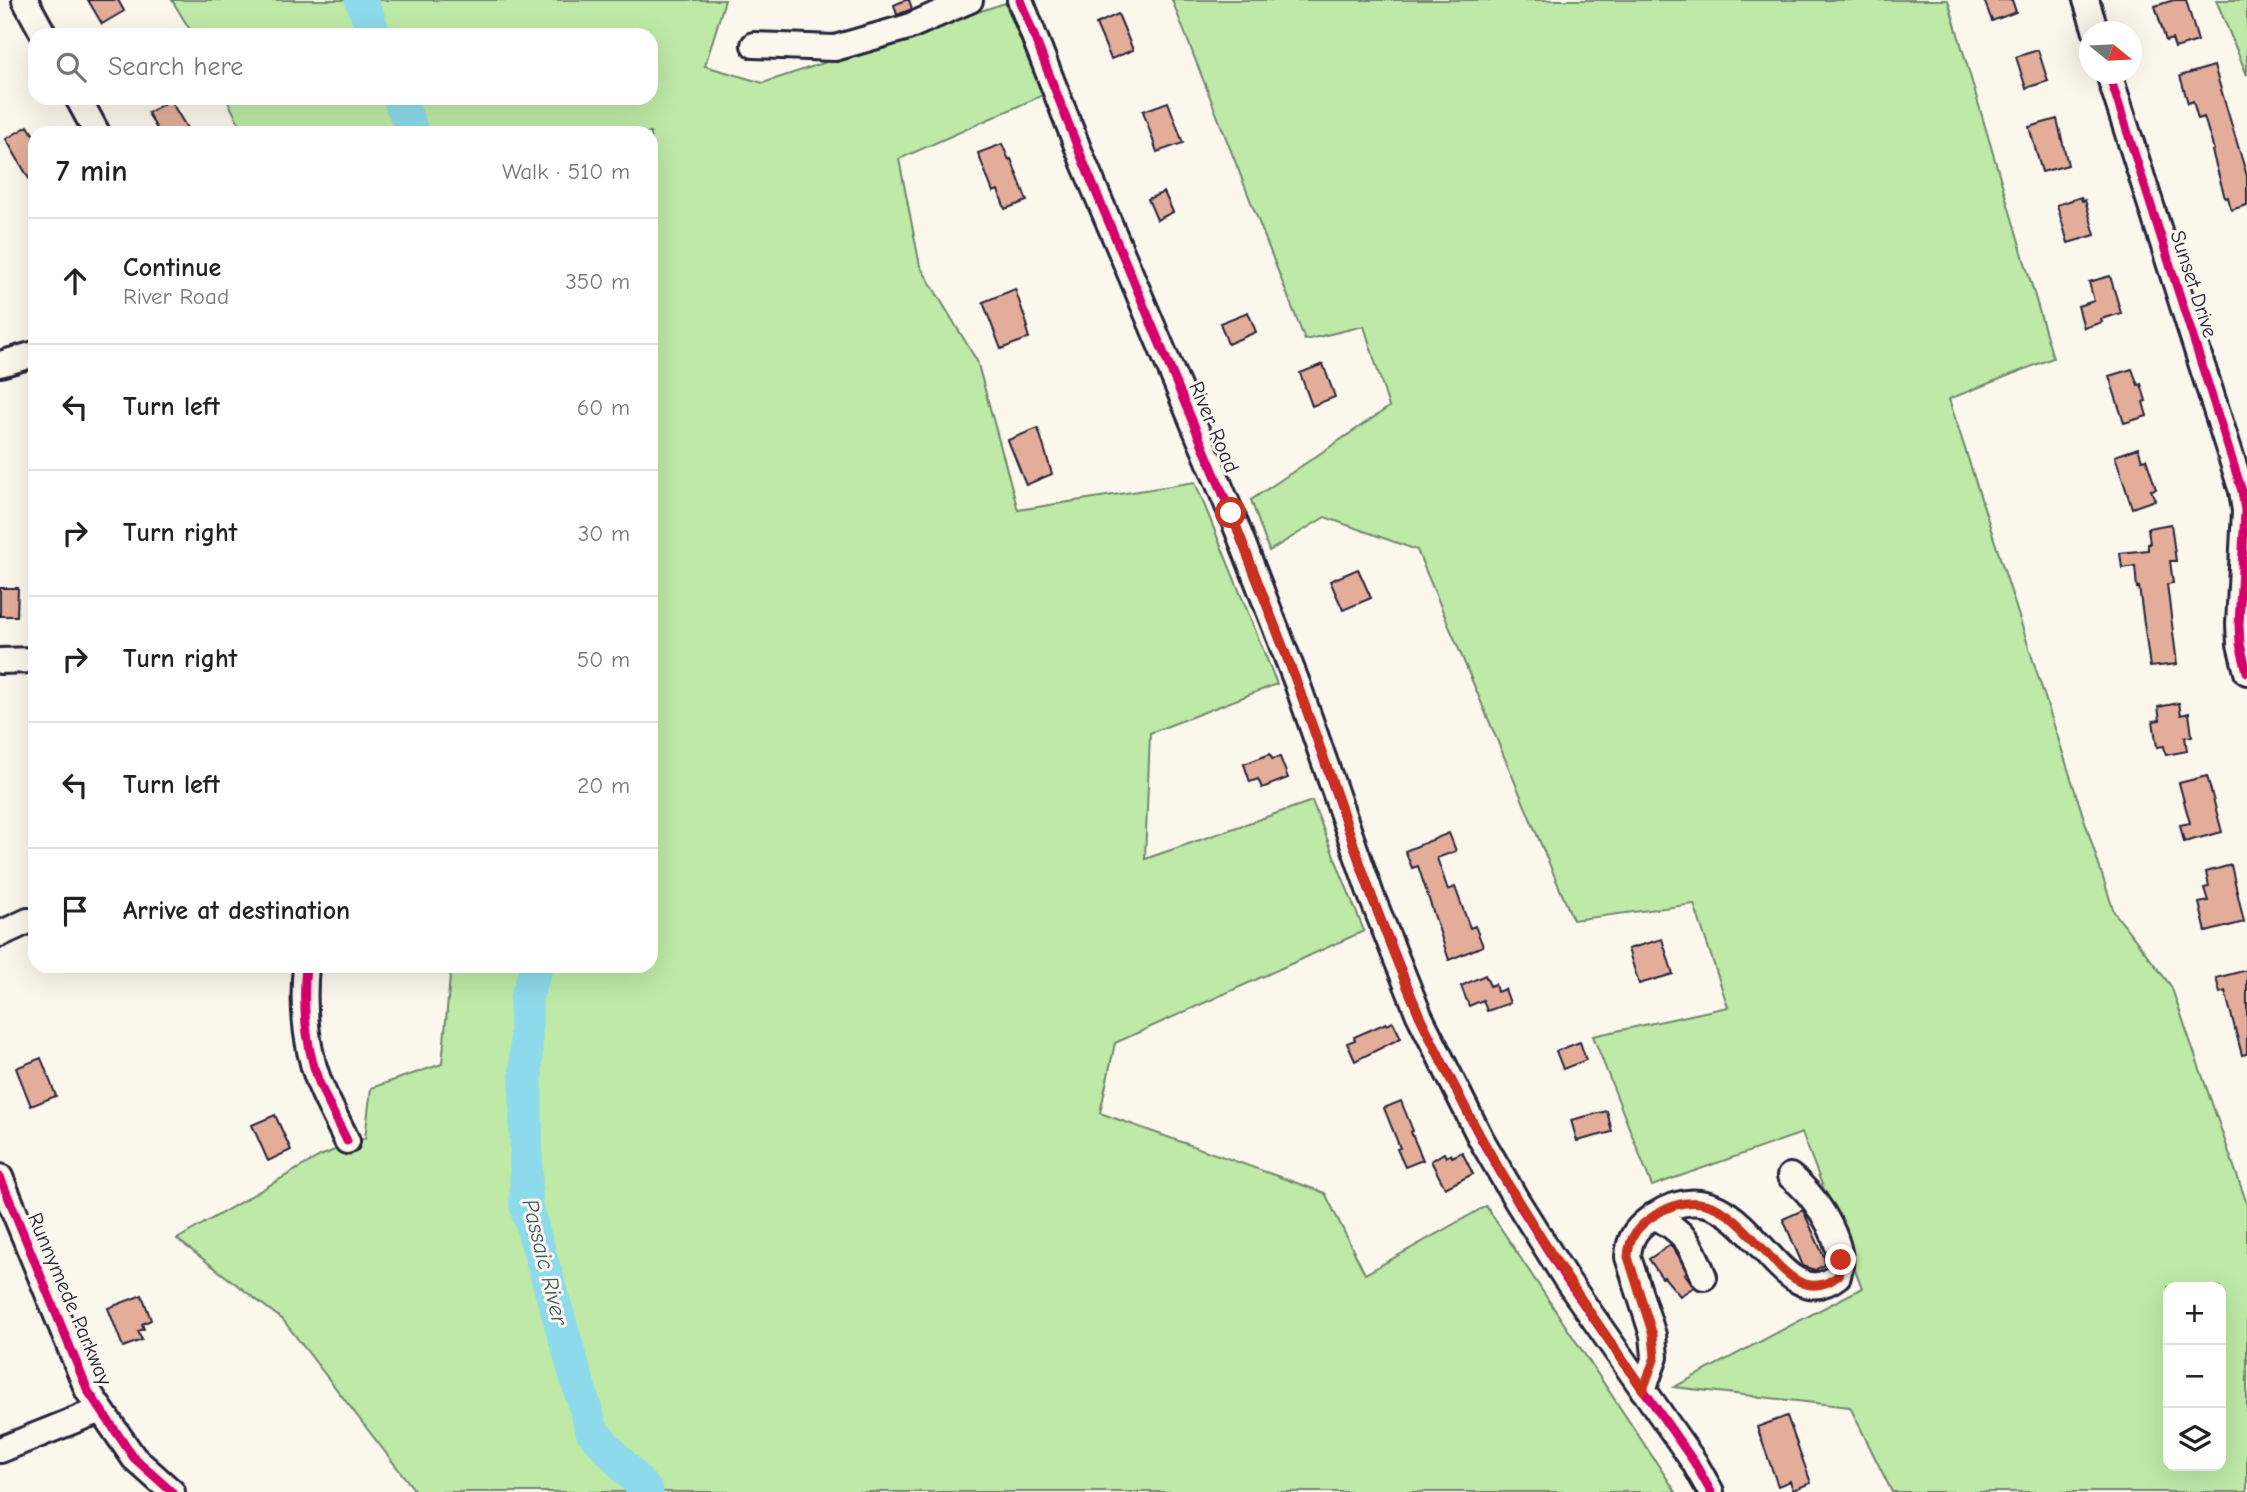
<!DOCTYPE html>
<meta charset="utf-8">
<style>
:root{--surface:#fff;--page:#f2f2f2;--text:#222;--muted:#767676;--line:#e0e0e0}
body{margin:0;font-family:"Comic Neue",sans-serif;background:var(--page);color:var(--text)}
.controls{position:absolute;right:21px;bottom:21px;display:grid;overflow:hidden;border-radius:14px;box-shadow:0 7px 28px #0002}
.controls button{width:63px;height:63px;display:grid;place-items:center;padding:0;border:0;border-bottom:2px solid var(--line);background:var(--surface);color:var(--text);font:35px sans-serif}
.compass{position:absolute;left:2079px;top:21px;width:63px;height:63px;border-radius:50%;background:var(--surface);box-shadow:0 7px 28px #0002;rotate:108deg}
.stop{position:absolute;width:21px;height:21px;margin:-16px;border:5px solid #c8321e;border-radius:50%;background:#fff}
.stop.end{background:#c8321e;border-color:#fff;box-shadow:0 2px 7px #0008}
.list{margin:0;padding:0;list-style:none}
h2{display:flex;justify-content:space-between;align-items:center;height:91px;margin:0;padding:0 28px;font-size:30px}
h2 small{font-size:23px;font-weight:400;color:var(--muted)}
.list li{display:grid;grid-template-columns:46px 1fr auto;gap:21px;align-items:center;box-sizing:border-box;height:126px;padding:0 28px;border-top:2px solid var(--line)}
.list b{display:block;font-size:26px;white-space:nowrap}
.list p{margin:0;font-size:23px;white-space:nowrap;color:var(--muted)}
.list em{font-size:23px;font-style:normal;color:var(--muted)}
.icon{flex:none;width:38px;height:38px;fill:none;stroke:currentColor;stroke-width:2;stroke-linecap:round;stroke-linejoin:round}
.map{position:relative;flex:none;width:2247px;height:1492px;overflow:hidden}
.search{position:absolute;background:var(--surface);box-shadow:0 7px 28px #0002;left:28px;top:28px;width:630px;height:77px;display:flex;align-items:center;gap:18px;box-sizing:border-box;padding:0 24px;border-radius:21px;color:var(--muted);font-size:26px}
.panel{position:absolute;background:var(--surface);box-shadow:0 7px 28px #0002;left:28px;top:126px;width:630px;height:847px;border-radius:21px}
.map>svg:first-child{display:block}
</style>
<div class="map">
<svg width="2247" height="1492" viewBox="0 0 2247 1492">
<rect width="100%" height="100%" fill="#fbf7ec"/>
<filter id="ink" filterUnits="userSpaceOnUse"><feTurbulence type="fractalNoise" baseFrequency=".0143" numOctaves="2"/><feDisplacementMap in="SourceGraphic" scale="14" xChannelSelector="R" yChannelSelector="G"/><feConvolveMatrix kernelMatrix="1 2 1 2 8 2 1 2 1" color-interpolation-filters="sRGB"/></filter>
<g filter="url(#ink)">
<path fill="#bee9a6" stroke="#708670" stroke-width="2" fill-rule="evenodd" d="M172,0H725L705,66L763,83L1005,3L1043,95L899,159L920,266L977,361L1018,510L1195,482L1277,684L1150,733L1145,859L1312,801L1364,931L1115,1043L1100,1113L1325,1193L1365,1274L1486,1206L1676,1492H416L283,1320L177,1239L320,1156L365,1138L371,1088L442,1064L451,966H651V133H244L226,98H651V35H193Z
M1172,0H1948L2053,358L1949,399L2114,912L2171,986L2247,1204V1492H1892L1850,1407L1674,1387L1862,1288L1802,1133L1652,1186L1593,1036L1728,1007L1694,904L1573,920L1417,550L1325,517L1269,551L1251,500L1389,407L1364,326L1305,340ZM2168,1287H2221V1466H2168Z
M2216,0H2247V75Z"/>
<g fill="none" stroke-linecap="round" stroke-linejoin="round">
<path stroke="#8cdaeb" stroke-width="33" d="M361,0L375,35
M399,98L413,133
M537,966L526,998V1206L592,1431L647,1492"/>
</g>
<path fill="#e4ad9a" stroke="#22223b" stroke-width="2" d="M88,0H118L124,11L102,24Z
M905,0H909L912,9L897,15L894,5Z
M1984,0H2012L2016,12L1992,21Z
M2174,0H2186L2198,41L2175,48L2172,39L2166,41L2155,6Z
M1118,14L1133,50L1111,59L1096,24Z
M2038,50L2048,81L2026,88L2016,57Z
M2214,66L2247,176V205L2231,210L2228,197L2225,198L2212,151L2214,150L2204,117L2198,119L2193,101L2188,103L2180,76Z
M170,100L190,133H159L148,113Z
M1168,102L1183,143L1157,152L1143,111Z
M2057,119L2068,165L2042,172L2029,127Z
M28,126L35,137V189L6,139Z
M1002,144L1009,160L1011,159L1027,201L1005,209L998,190L993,192L978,153Z
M1164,192L1173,212L1157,220L1148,199Z
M2081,197L2082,201L2085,200L2095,235L2068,243L2057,205Z
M2110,276L2121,313L2101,319L2102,322L2084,328L2078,306L2094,301L2089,282Z
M1015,289L1028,327L1026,328L1029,338L1001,349L983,302Z
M1248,312L1256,332L1228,344L1220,323Z
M1323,364L1335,397L1312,406L1300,373Z
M2132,369L2138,385L2141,384L2146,401L2143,402L2147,416L2124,423L2109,376Z
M1038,428L1052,474L1026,485L1008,440Z
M2138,448L2142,460L2146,459L2156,489L2151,490L2155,500L2132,508L2115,456Z
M2171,524L2176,561H2170L2173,583L2167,584L2177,664L2150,667L2139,587L2137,588L2135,566L2122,568L2120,553L2148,550V544H2150L2148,528Z
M1358,569L1371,598L1343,610L1330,581Z
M0,588H18L17,616H0Z
M2179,703L2181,715L2189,713L2192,736L2185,737L2187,751L2166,755L2164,746L2157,747L2153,721L2160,720L2158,707Z
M1270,754L1272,759L1280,757L1288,778L1262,788L1258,779L1250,782L1244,764Z
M2207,776L2222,832L2184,842L2180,825L2190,823L2179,783Z
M1449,833L1456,851L1437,858L1448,890L1455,887L1470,928L1475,926L1483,946L1449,960L1418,866L1412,868L1405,851Z
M2231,865L2244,922L2206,932L2199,903L2208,901L2204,888L2209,887L2206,872Z
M1662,939L1673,974L1639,984L1628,949Z
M2247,970V1054L2242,1055L2225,991L2220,993L2216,978Z
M1485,975L1490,986L1495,984L1497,992L1505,989L1510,1003L1487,1011L1483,1000L1469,1006L1461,986Z
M1393,1022L1401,1038L1355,1061L1347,1043L1355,1040L1354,1037L1386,1023L1387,1025Z
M1580,1042L1586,1060L1563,1069L1556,1051Z
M41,1058L56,1096L31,1106L16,1068Z
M1401,1101L1413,1131L1411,1132L1423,1160L1405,1167L1397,1149L1400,1148L1384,1108Z
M1607,1111L1612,1132L1577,1141L1571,1120Z
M275,1115L291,1150L268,1161L252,1125Z
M1462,1152L1473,1174L1445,1188L1431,1161L1444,1153L1446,1157L1451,1154L1452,1157Z
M1803,1210L1824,1257L1825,1265L1815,1270L1803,1266L1783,1219Z
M1670,1245L1678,1255L1687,1273L1685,1274L1694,1287L1680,1296L1664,1277L1662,1278L1649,1259Z
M142,1295L151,1320L142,1324L144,1329L138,1331L142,1340L123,1347L108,1308Z
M1787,1416L1811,1483L1793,1490L1790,1481L1778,1486L1757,1427Z"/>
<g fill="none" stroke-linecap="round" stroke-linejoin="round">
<defs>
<path id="minor" d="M25,0L44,35
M1020,0L1083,161L1231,513L1297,683L1371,895L1419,1015L1481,1139L1517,1201L1566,1279L1694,1462L1711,1492
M2086,0L2096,32
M754,45L835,48L908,27L970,0
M2109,74L2242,491L2245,511L2239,624L2240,644L2247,672
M78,98L97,133
M0,364L35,354
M0,661L35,660
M0,934L28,921H35
M306,966C302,1009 306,1057 325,1096C332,1111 340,1126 347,1141
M0,1177L88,1391L134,1458L172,1492
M1653,1216C1685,1230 1692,1246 1704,1277
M1643,1390L1655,1357L1653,1335L1628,1257C1629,1236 1638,1226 1655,1215C1748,1156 1774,1326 1838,1276C1839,1271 1841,1265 1840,1260C1838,1231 1813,1193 1790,1176
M0,1450L100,1410"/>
</defs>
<use href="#minor" stroke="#22223b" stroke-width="30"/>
<use href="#minor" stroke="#fbf7ec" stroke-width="24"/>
<defs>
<path id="cycleway" d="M1020,0L1083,161L1231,513L1297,683L1371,895L1419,1015L1481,1139L1517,1201L1566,1279L1694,1462L1711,1492
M2109,74L2242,491L2245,511L2239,624L2240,644L2247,672
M306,966C302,1009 306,1057 325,1096C332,1111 340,1126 347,1141
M0,1177L88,1391L134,1458L172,1492"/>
</defs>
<use href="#cycleway" stroke="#fbf7ec" stroke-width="13"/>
<use href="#cycleway" stroke="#d6006c" stroke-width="9"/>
</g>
</g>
<g fill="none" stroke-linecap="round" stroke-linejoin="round" filter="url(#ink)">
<path stroke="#c8321e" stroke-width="9" d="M1231,513C1264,597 1297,681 1327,766C1356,849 1382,933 1419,1014C1480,1150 1559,1268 1643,1390L1655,1357L1653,1335L1628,1257C1629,1236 1638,1226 1655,1215C1747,1156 1774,1326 1838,1276L1841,1260"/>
</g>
<g text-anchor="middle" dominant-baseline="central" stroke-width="6" stroke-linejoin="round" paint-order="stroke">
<g font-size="21" fill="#22223b" stroke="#fbf7ec">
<text transform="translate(2194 284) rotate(72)">Sunset Drive</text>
<text transform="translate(1214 427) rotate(67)">River Road</text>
<text transform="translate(70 1299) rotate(67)">Runnymede Parkway</text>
</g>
<g font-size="23" font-style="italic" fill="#425970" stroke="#fbf7ec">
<text transform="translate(545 1262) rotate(76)">Passaic River</text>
</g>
</g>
</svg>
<div class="controls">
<button>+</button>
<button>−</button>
<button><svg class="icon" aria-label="layers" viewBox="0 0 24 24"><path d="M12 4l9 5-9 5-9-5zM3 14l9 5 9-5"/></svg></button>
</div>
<svg class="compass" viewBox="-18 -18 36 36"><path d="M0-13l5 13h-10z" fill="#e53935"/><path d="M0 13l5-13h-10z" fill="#767676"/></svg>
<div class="stop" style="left:1231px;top:513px"></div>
<div class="stop end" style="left:1841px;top:1260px"></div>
<div class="search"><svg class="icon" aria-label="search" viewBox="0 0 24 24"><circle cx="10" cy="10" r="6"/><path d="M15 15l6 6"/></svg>Search here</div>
<section class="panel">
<h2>7 min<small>Walk · 510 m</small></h2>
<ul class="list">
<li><svg class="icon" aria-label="ahead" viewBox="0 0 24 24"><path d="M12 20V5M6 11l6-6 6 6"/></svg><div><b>Continue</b><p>River Road</p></div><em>350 m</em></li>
<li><svg class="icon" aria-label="left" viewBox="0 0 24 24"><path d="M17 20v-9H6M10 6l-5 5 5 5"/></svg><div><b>Turn left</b></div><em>60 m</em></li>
<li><svg class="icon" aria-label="right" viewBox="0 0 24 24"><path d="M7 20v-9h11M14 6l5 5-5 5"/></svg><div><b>Turn right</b></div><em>30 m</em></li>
<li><svg class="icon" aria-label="right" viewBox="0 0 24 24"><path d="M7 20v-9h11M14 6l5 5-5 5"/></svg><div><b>Turn right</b></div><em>50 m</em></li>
<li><svg class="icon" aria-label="left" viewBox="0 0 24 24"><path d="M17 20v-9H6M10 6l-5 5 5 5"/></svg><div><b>Turn left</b></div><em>20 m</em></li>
<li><svg class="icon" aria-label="arrive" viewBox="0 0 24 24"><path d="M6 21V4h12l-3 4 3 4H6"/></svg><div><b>Arrive at destination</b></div></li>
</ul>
</section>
</div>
